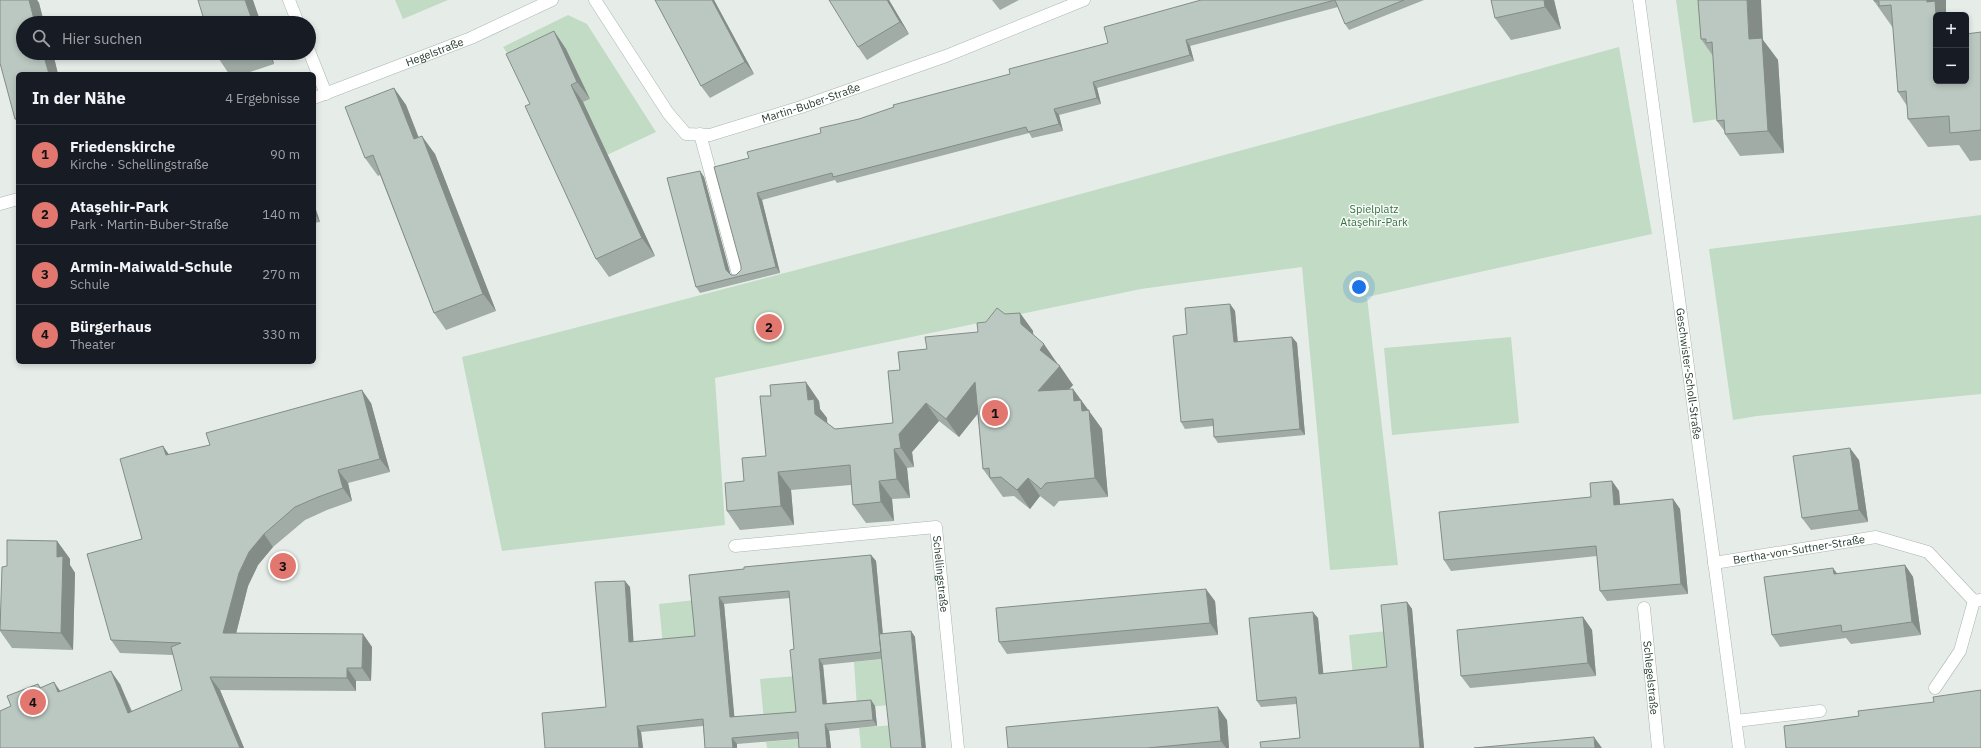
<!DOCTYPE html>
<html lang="de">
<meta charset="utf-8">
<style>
:root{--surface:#171b24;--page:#20242c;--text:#f1f3f6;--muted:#9ea1a6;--line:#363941;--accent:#e2776f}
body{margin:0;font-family:"IBM Plex Sans",sans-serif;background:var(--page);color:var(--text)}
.controls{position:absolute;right:12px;top:12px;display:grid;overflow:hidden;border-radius:6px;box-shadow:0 2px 6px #0003}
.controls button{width:36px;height:36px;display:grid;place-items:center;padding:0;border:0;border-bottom:1px solid var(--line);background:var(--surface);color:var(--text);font:20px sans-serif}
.you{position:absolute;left:1359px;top:287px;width:14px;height:14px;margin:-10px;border:3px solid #fff;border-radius:50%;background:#1a73e8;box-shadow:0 0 0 6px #1a73e833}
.badge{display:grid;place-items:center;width:26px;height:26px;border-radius:50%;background:var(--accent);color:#111;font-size:13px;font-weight:700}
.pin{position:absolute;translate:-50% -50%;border:2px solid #fff;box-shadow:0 1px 4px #0006}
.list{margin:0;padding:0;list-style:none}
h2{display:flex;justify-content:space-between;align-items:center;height:52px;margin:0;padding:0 16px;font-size:17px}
h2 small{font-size:13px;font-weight:400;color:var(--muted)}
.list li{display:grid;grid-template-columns:26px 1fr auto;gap:12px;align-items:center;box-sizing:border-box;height:60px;padding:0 16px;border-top:1px solid var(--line)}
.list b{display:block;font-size:15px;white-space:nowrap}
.list p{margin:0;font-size:13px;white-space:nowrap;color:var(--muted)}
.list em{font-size:13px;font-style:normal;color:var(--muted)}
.icon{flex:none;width:22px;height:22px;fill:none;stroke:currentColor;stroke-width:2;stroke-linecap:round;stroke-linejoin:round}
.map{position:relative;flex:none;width:1981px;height:748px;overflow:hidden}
.search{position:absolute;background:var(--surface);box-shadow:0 2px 6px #0003;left:16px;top:16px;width:300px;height:44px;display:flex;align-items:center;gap:10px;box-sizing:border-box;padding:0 14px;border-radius:22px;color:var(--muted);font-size:15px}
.panel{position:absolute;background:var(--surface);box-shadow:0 2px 6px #0003;left:16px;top:72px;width:300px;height:292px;border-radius:6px}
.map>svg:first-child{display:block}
</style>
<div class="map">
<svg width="1981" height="748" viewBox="0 0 1981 748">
<rect width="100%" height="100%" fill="#e6ede9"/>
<path fill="#c2dbc4" d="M395,0H448L403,19Z
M1676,0H1712L1731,117L1693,123Z
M568,15L587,24L656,132L607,155L583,102L590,99L566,49L519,71L503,47Z
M1619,47L1652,234L1367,297L1398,565L1330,570L1302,267L1141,289L715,378L725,525L502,551L462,357C849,258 1234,153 1619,47Z
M1981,215V394L1757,416L1733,420L1709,249Z
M1511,337L1519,423L1392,435L1384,348Z
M695,600L699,643L663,646L659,604Z
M1387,631L1391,674L1353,677L1349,635Z
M885,659L890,705L857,708L854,662Z
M797,676L800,718L764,721L760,679Z
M893,725L895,748H861L859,728Z
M802,739L803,748H767L766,742Z"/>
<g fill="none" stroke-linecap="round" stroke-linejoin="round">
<defs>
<g id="minor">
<path d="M289,0L298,23"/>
<path id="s1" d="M595,0L668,113L686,134L710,135L801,107L946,56L1084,0"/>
<path id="s2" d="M1639,0L1739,748"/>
<path d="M309,51L326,94"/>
<path id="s3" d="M314,98L471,38L552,0"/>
<path d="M700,134L738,274"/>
<path d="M0,204L18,199"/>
<path id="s4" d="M735,546L936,527L958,748"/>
<path id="s5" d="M1714,563L1876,537L1928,552L1974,601L1981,600"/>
<path id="s6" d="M1644,608L1658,748"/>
<path d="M1935,688L1960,651L1974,601"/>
<path d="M1736,721L1820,711"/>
</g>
</defs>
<use href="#minor" stroke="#a9b5af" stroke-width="13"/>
<use href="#minor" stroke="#fff" stroke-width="12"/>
</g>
<path fill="#a1aca6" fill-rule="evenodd" d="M0,0H37L39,3L58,74H18V123L15,119Z
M655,0H714L754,74L710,98L701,86Z
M889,0L909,34L867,60L858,47Z
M992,0H1019L1000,10Z
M1201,0H1424L1349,30L1345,24L1338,7L1190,46L1194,61L1097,88L1101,104L1059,115L1063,131L1032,138L1029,133L837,183L835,180L762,200L780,273L700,293L696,287L700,171L704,177L730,274L731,275H736L741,270L749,158L821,133L859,119L1010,74L1108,43Z
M1491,0H1554L1561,29L1511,40L1495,18Z
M1698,0L1763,40L1778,60L1784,153L1740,156L1725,134V132L1717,121L1713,56L1701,39Z
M1946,0V15H1936V81L1981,32V160L1970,161L1959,145L1928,147L1908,119L1907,106L1898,92L1893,28L1874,1Z
M554,31L566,49L590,99L583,102L655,256L609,277L596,259L530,104Z
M216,53H271L274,64L244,74H229L217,56Z
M394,88L406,105L419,138L435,154L496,311L446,330L434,313L380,175L378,176L365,158Z
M314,204L320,222L314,223Z
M1230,304L1235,311L1238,342L1292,337L1297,343L1305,435L1218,443L1214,437L1213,426L1185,429L1181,422L1187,334Z
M1020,313L1033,331V335L1057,363H1056L1073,385L1069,389H1073L1102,429L1108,497L1059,501L1054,507L1040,496L1030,509L1014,496L1003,497L983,469L978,413L959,437L939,421L912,452L914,467L907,468L910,498L892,499L894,521L866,523L853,505L851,485L791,490L794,525L740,530L727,511L744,481L766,456L819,401L820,409L827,418V423L835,429L893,423L900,370L927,349L978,332L986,322L1005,314Z
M371,403L390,472L348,483L352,501L327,510L305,520L273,547L258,565L248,586L236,633L363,634L372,647L371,681H356V691L220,690L244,748H0L11,706L41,688L60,691L120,684L132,711L182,690L173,655L120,653L111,640L142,539L163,446L169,455L210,445Z
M1859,460L1868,522L1811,530L1802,518Z
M1612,481L1619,491L1620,504L1673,499L1680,509L1688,594L1607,601L1600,591L1597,556L1451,571L1444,560L1591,497Z
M57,541L70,559V565L75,573L73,650L12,648L0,631V617L7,566Z
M871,555L876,561L883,634L911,631L915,637L882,659L823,665L827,703L871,700L875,706L877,726L829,731L831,748H799L798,739L737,744V748H705L703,726L641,732L643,748H545L606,707L630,587L633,642L695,636L689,575L744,569ZM790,598L794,649L796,712L734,717L724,604Z
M1905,565L1913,577L1921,635L1851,644L1846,638L1780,647L1772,635L1837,574Z
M1215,601L1218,635L1007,654L999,642Z
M1407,602L1412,609L1424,748L1300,738L1297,704L1261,707L1257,701L1318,618L1323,674L1387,667Z
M1583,617L1592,630L1596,676L1470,688L1461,676Z
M1227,720L1229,748H1008Z"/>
<path fill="#838c87" d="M27,0H37L39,3L44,23H35Z
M245,0H253L261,23H253Z
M712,0H714L754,74L745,62Z
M887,0H889L909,34L900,22Z
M1544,0H1554L1561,29L1545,7Z
M1747,0H1761L1763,40L1778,60L1784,153L1768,131L1749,39Z
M1927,0H1946V15H1936L1927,2Z
M554,31L566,49L590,99L577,82Z
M1186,40L1190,46L1194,61L1190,55Z
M43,53H53L58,74H49Z
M267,53H271L274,64Z
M1093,82L1097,88L1101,104L1097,98Z
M571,85L583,102L655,256L642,238Z
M394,88L406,105L426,157L414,139Z
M1054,109L1059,115L1063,131L1059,124Z
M422,136L435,154L496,311L483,294Z
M700,171L704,177L731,276L726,270Z
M757,193L762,200L780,273L776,267Z
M314,204L320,222L314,213Z
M1230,304L1235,311L1238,348L1234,342Z
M1020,313L1033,331L1034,343L1021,324Z
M1292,337L1297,343L1305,435L1300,429Z
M1044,344L1057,363L1053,368L1040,350Z
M1060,366L1073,385L1051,409L1038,391Z
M806,382L819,401L820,409L827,418L828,433L815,414L808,400Z
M975,382L988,401L959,437L946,419Z
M1073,389L1102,429L1108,497L1095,478L1074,401Z
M362,390L371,403L390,472L380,459Z
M926,403L939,421L912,452L914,467L901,448L899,434Z
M163,446L172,459L166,455Z
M1850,448L1859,460L1868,522L1859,510Z
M894,449L907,468L910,498L897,479Z
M338,470L348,483L352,501L343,488Z
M778,472L791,490L794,525L781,506Z
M1028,478L1040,496L1030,509L1017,490Z
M879,481L892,499L894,521L881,502Z
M1612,481L1619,491L1621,515L1614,505Z
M1673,499L1680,509L1688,594L1681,584Z
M264,534L273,547L258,565L248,586L233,646L223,633L239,573L249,552Z
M57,541L70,559V565L75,573L73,650L61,633L57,557Z
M871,555L876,561L885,659L881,652Z
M1905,565L1913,577L1921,635L1912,622Z
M1833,568L1842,580L1834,574Z
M625,581L630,587L634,648L629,642Z
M1206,589L1215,601L1218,635L1210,623Z
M719,597L724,604L735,723L730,717Z
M1407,602L1412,609L1424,748H1420Z
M1313,612L1318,618L1324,680L1319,674Z
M1583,617L1592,630L1596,676L1588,663Z
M911,631L915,637L926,748H922Z
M363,634L372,647L371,681L362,668Z
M819,659L823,665L827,710L823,704Z
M347,668L356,681V691L347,678Z
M111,671L120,684L137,726L128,713Z
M210,677L220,690L244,748H240Z
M54,682L63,695L58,692Z
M871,700L875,706L877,726L873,720Z
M1218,707L1227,720L1229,748H1226L1221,741Z
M825,724L829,731L831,748H827Z
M637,726L641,732L643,748H639Z
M1594,737L1602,748H1595Z
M732,738L737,744V748H733Z"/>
<path fill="#bbc8c1" stroke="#838c87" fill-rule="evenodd" d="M0,0H29L35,23H23V53H43L49,74H18V118L15,119L0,63Z
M198,0H245L253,23H205Z
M655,0H712L745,62L701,86Z
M829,0H887L900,22L858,47Z
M1201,0H1404L1345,24L1335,0L1186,40L1190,55L1093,82L1097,98L1054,109L1059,124L1028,132L1026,127L833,177L832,173L757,193L776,267L696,287L667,178L700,171L726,270L731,275H736L741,270V266L714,167L749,158L747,152L821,133L820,128L859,119L894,107L893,105L1010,74L1009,69L1108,43L1104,27Z
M1491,0H1544L1545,7L1495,18Z
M1698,0H1747L1749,39L1762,38L1768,131L1725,134L1724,120L1717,121L1712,42L1706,43V39H1701Z
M1874,0H1927V2L1935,1L1936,15V81H1966V34L1981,32V130L1950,133L1949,116L1908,119L1906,91L1898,92L1891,5L1879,6V1H1874Z
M554,31L577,82L571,85L642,238L596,259L525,106L530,104L506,54Z
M216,53H226L217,56Z
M394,88L414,139L422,136L483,294L434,313L373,155L365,158L345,107Z
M1230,304L1234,342L1292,337L1300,429L1214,437L1213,419L1181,422L1173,336L1187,334L1185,308Z
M997,308L1005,314L1020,313L1021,324L1044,344L1040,350L1060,366L1038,391L1073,389L1074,401L1081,400L1082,411L1089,410L1095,478L1046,483L1041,489L1028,478L1017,490L1001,477L990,478L989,468L983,469L975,382L946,419L926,403L899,434L901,448L894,449L897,479L879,481L881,502L853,505L850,465L778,472L781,506L727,511L725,483L744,481L742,458L766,456L760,396H771L770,385L806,382L808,400L814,399L815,414L835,429L893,423L888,371L900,370L898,352L927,349L925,337L978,332L977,323L986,322Z
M362,390L380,459L338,470L343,488L318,497L295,507L264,534L249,552L239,573L223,633L363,634L362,668H347V678L210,677L240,748H0V711L11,706L7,696L38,684L40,688L54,682L58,692L111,671L128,713L182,690L171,647L181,643L111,640L87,554L142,539L120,459L163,446L166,455L210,445L206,433Z
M1850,448L1859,510L1802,518L1793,456Z
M1612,481L1614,505L1673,499L1681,584L1600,591L1596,546L1444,560L1439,512L1591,497L1590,483Z
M7,540L57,541V557L63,556L61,633L0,630L2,567L7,566Z
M871,555L881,652L819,659L823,704L871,700L873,720L825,724L827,748H799L798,732L732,738L733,748H705L703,719L637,726L639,748H545L542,713L606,707L595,582L625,581L629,642L695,636L689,575L744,569V567ZM789,591L794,649L790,650L796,712L730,717L719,597Z
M1905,565L1912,622L1842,632L1841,625L1772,635L1764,577L1833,568L1834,574Z
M1206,589L1210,623L999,642L996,608Z
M1407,602L1420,748H1261L1260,742L1300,738L1296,697L1257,701L1249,618L1313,612L1319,674L1387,667L1381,605Z
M1583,617L1588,663L1461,676L1457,630Z
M911,631L922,748H891L879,634Z
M1981,690V748H1786L1784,726L1859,716L1858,711L1934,702L1933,697Z
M1218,707L1221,741L1147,748H1008L1006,727Z
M1594,737L1595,748H1474Z"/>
<g text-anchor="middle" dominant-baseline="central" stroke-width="3" stroke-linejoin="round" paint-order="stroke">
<g font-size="11" fill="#273d33" stroke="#f6faf7">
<text stroke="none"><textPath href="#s3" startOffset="129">Hegelstraße</textPath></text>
<text stroke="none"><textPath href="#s1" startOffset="292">Martin-Buber-Straße</textPath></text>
<text stroke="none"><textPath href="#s2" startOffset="377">Geschwister-Scholl-Straße</textPath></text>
<text stroke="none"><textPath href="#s5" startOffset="86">Bertha-von-Suttner-Straße</textPath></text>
<text stroke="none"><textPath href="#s4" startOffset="249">Schellingstraße</textPath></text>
<text stroke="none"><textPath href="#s6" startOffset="70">Schlegelstraße</textPath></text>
</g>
<g font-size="11" fill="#366f42" stroke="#f6faf7">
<text x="1374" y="209">Spielplatz<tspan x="1374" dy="13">Ataşehir-Park</tspan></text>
</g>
</g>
</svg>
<div class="controls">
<button>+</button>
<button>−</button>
</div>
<div class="you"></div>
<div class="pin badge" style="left:995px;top:413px">1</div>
<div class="pin badge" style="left:769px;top:327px">2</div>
<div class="pin badge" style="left:283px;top:566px">3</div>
<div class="pin badge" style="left:33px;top:702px">4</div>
<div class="search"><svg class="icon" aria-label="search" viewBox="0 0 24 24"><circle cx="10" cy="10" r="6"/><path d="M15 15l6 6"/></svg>Hier suchen</div>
<section class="panel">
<h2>In der Nähe<small>4 Ergebnisse</small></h2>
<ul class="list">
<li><span class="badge">1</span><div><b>Friedenskirche</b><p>Kirche · Schellingstraße</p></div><em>90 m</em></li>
<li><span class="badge">2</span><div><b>Ataşehir-Park</b><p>Park · Martin-Buber-Straße</p></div><em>140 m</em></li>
<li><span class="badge">3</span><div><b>Armin-Maiwald-Schule</b><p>Schule</p></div><em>270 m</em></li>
<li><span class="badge">4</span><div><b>Bürgerhaus</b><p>Theater</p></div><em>330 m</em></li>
</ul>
</section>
</div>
